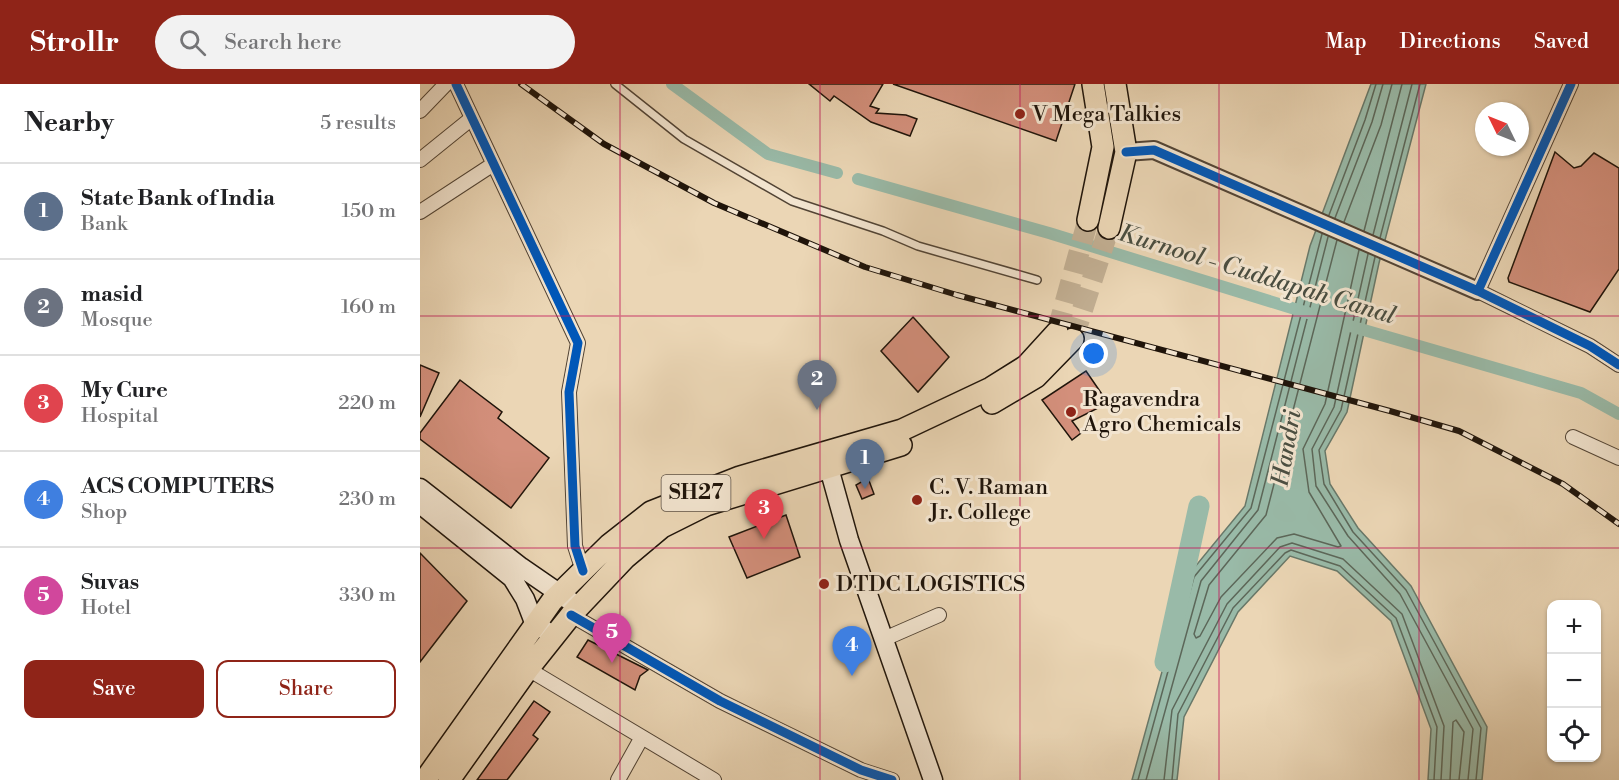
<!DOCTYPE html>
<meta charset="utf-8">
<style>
:root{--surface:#fff;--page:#f2f2f2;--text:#202124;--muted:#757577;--line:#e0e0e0;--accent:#8f2418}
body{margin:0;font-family:"Libre Bodoni",serif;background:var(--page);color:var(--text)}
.controls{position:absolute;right:18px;bottom:18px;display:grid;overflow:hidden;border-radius:12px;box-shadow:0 2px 4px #0004}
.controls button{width:54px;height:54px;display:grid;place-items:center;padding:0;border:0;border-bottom:2px solid var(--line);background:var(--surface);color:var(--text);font:30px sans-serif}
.compass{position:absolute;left:1055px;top:18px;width:54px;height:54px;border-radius:50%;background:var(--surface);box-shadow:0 2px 4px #0004;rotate:313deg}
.you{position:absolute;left:674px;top:270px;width:21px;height:21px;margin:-15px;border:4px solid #fff;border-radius:50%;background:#1a73e8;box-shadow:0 0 0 9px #1a73e833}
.badge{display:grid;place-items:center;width:39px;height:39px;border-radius:50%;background:var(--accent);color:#fff;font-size:20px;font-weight:700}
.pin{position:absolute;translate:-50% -50px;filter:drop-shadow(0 2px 3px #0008)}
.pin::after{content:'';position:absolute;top:32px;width:21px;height:18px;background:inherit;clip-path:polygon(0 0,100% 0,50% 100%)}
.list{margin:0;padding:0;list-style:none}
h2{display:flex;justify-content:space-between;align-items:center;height:78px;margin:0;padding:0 24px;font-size:26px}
h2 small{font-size:20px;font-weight:400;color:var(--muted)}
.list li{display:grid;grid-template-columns:39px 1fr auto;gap:18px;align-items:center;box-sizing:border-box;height:96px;padding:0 24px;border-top:2px solid var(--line)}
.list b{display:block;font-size:22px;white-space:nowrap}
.list p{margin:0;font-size:20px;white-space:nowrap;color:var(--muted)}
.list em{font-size:20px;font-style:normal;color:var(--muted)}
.actions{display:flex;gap:12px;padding:18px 24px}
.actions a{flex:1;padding:14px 0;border:2px solid var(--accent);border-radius:12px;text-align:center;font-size:21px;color:var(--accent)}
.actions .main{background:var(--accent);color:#fff}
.icon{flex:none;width:33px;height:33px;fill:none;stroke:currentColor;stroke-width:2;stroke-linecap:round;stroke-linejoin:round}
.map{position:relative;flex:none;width:1199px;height:696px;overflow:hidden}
header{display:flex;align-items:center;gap:36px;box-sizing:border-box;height:84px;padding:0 30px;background:var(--accent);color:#fff}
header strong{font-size:28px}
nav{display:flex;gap:33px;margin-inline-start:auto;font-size:21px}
.search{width:420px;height:54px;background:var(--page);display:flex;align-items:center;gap:15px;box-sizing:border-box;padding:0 21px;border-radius:33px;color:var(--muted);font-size:22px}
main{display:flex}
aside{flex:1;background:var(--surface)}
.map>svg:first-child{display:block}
</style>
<header>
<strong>Strollr</strong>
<div class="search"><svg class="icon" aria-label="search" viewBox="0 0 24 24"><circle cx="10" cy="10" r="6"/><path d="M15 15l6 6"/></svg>Search here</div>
<nav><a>Map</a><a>Directions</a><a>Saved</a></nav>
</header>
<main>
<aside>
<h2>Nearby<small>5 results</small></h2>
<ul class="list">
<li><span class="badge" style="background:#5c6f8a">1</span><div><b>State Bank of India</b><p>Bank</p></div><em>150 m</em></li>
<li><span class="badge" style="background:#6b7280">2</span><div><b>masid</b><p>Mosque</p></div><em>160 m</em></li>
<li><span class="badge" style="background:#e0444e">3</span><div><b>My Cure</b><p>Hospital</p></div><em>220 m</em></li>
<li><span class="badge" style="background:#3f7fe0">4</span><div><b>ACS COMPUTERS</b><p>Shop</p></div><em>230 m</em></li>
<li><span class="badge" style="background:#d1479c">5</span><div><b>Suvas</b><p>Hotel</p></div><em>330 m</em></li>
</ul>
<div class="actions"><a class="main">Save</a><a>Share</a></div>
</aside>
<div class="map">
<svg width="1199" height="696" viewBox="0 0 1199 696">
<rect width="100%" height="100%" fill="#ebd6b5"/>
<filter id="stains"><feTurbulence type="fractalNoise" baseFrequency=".00333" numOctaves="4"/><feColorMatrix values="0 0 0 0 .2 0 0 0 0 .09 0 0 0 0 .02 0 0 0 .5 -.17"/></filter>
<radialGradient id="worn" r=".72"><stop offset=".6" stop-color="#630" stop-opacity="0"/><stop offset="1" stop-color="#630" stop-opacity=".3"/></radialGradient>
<path fill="#99baa8" stroke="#687869" stroke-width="1.5" d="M951,0H1006L959,179L927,328L905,367L910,400L938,444L991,502L1067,643L1062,696H1008L1011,645L971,537L917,487L870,472L818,528L764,633L757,696H712L769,490L825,422L890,162Z"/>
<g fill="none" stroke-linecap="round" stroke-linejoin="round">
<path stroke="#5c6759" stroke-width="1.5" d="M909,131L945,36L956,0
M915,134L952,38L963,0
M924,138L961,41L972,0
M944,147L982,0
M953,151L992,0
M960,154L1000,0
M917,156L846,431L789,501L774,550L776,554L780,552L801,513L857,454L874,450L918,463L921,462L889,408L883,365L905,320L939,166
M948,170L914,323L892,365L896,402L928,452L980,510L1053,645L1048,696
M955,173L921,326L899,366L904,400L933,448L986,506L1061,644L1056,696
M718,696L774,493L831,424L902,150
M726,696L781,497L838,426L908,153
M744,696L752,626L807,520L860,463L872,459L923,475L982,530L1024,642L1021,696
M752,696L758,630L813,524L865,469L871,466L920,482L976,534L1017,643L1014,696
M1030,696L1033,638L1036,636L1044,648L1039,696"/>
<path stroke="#99baa8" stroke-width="12" d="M252,0L348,70L417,89
M438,95L629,149L888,229
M930,242L1161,309L1199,330"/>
<path stroke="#99baa8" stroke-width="21" d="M745,578L779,422"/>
</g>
<path fill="#d38f7b" stroke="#1f140a" stroke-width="1.5" d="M389,0H463L450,22L459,25L456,29L486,31L497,35L490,52L451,38L414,12L410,17Z
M473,0H655L636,57Z
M1135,68L1154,84L1161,82L1174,69L1199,84V185L1170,228L1089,198L1088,194Z
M493,233L529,273L498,308L461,267Z
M0,281L19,289L0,333Z
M666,287L688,319L652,337L661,349L652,356L622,316Z
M40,296L82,328L78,334L129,374L91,424L0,355V349Z
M448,394L454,410L442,415L436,401Z
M366,431L380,473L327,494L309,453Z
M0,469L47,517L0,578Z
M168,556L228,586L220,592L215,606L157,573Z
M114,617L130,628L113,651L118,655L87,696H57Z"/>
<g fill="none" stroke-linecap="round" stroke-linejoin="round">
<path stroke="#c2af93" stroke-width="21" stroke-dasharray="21 10" stroke-linecap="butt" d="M637,248L668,136
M653,255L689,144"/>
<defs>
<path id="service" d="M195,0L264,55L372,117L463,147L498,162L617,196"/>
<path id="minor" d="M36,0L158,259L149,308L155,462L163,487
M1151,0L1058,207L1170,262L1199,281
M0,27L26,0
M0,76L52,34
M0,128L72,81
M1153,353L1199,374
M151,531L300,617L441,686L472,696
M464,555L519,531
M108,585L294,696
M198,696L222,653"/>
<path id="tertiary" d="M706,68L734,66L1058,207"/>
<path id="secondary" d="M409,384L429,456L513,696
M0,404L101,483L159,523
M0,420L92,494L105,515L115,541L125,546"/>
<path id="primary" d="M668,136L683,63L673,0
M689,144L706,68L695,0
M572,319L616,293L653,255
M5,696L132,517L189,461L231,428L320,393L482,346L571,304L606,282L637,248
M29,696L108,585L151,531L205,474L242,443L286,421L481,361"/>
</defs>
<use href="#service" stroke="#524435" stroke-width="10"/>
<use href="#minor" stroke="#524435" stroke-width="16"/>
<use href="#tertiary" stroke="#524435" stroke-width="20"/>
<use href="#secondary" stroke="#1f140a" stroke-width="21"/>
<use href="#primary" stroke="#1f140a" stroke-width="24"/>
<use href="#service" stroke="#f2e4cf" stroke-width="7"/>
<use href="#minor" stroke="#f2e4cf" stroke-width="14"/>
<use href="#tertiary" stroke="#f2e4cf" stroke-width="16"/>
<use href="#secondary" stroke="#f2e4cf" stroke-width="18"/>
<use href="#primary" stroke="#ebd6b5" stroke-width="21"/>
<defs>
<path id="rail" d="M101,0L184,60L294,119L445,183L537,211L970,327L1039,347L1143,400L1199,440"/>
</defs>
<use href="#rail" stroke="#1f140a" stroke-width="6"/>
<use href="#rail" stroke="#f2e4cf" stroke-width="4" stroke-dasharray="11" stroke-linecap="butt"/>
<defs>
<path id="cycleway" d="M36,0L158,259L149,308L155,462L163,487
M1151,0L1058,207L1170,262L1199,281
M706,68L734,66L1058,207
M151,531L300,617L441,686L472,696"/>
</defs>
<use href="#cycleway" stroke="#f2e4cf" stroke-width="13"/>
<use href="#cycleway" stroke="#0057b8" stroke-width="9"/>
</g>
<path fill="none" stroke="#c2185b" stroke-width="1.5" stroke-opacity="0.55" d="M200,0V696M400,0V696M600,0V696M799,0V696M999,0V696M0,232H1199M0,464H1199"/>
<g fill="#8f2418" stroke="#f2e4cf" stroke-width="2">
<circle cx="600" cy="30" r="6"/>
<circle cx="651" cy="328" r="6"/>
<circle cx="497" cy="416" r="6"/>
<circle cx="404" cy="500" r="6"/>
</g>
<g text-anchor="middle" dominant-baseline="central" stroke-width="6" stroke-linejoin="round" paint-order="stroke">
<rect fill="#f2e4cf" stroke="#5e5245" stroke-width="1.5" x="241.5" y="391" width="69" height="36" rx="4.5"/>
<g font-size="21" font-weight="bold" fill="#1f140a">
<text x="276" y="409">SH27</text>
</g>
<g font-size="22" fill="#1f140a" stroke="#f2e4cf" text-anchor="start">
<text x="612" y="30">V Mega Talkies</text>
<text x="663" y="315">Ragavendra<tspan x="663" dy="25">Agro Chemicals</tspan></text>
<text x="509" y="403">C. V. Raman<tspan x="509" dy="25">Jr. College</tspan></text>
<text x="416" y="500">DTDC LOGISTICS</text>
</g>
<g font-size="24" font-style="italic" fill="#4a4e41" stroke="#f2e4cf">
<text transform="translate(837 191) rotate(17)">Kurnool - Cuddapah Canal</text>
<text transform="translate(867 364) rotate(-80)">Handri</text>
</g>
</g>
<rect width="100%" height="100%" filter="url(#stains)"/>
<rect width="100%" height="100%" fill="url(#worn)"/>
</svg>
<div class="controls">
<button>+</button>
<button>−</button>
<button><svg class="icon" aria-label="locate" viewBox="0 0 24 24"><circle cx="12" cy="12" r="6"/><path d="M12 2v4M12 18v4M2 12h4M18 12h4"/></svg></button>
</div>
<svg class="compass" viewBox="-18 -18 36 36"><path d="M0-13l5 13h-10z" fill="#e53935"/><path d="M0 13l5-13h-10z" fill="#757577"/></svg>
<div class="you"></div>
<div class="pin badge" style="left:445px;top:405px;background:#5c6f8a">1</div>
<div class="pin badge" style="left:397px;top:326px;background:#6b7280">2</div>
<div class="pin badge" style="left:344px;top:455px;background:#e0444e">3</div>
<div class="pin badge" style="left:432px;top:592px;background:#3f7fe0">4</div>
<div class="pin badge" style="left:192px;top:579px;background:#d1479c">5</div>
</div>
</main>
